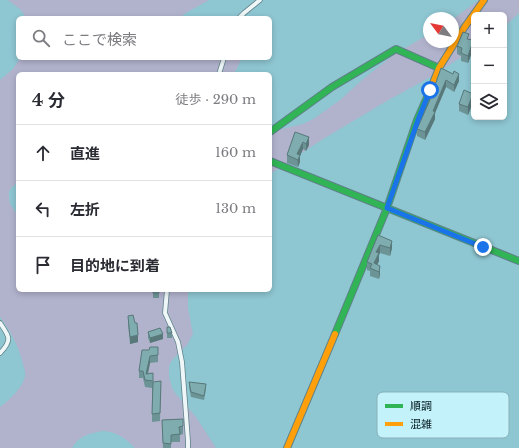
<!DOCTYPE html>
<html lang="ja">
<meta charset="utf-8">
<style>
:root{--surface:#fff;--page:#f7f7f7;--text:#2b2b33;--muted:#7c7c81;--line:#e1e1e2}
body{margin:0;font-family:"Libre Baskerville","Noto Sans JP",serif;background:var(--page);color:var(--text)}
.controls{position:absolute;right:12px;top:12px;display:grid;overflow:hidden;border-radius:6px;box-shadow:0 2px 6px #0003}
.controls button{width:36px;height:36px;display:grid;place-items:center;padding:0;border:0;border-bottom:1px solid var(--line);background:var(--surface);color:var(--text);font:20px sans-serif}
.compass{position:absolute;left:423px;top:12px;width:36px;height:36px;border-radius:50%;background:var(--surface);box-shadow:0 2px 6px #0003;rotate:302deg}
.stop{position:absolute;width:12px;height:12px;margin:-9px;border:3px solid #1a73e8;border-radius:50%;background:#fff}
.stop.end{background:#1a73e8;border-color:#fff;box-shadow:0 1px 4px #0008}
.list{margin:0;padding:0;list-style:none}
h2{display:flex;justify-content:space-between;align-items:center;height:52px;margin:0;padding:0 16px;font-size:17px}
h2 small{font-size:13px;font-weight:400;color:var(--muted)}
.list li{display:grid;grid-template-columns:26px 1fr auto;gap:12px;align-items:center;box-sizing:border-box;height:56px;padding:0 16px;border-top:1px solid var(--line)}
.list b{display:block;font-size:15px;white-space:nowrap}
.list em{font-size:13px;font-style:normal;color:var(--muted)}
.icon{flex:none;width:22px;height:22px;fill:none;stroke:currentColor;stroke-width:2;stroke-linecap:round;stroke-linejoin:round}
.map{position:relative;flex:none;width:519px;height:448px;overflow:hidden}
.search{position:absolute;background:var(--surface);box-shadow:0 2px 6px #0003;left:16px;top:16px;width:256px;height:44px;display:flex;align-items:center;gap:10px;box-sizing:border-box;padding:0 14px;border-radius:6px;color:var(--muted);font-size:15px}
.panel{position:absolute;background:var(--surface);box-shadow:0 2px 6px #0003;left:16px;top:72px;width:256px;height:220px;border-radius:6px}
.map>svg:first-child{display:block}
</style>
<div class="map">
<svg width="519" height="448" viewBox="0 0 519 448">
<rect width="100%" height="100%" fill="#8ec6d1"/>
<path fill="#b1b2cc" d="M8,0H209L184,14L181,18H26L21,10Z
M479,0H519V13L504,27V15H474V49L432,76L385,102L323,139L270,174V130H278L303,124L315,118L340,100L362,80L395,54L429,34V42H453V19Z
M20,58H241L240,62L234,74H18V182L11,188L9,192V197L10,204L18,216V290H188V308L193,334L187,345L172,360L169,366V377L172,388L175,393L196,417L216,448H135C128,440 115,431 104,431C99,431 94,433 89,434C81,437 76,441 72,448H0V407C9,400 23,388 25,376C26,373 24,368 23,364C19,346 10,331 0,317V80L13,69Z"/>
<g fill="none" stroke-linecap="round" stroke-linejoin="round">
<defs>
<path id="street" d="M239,18L244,13L260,0
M219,74L224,58
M167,290L165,313L178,342L182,362L188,441V448
M0,323C9,336 13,340 0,353"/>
<path id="fast" d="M270,132L332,87L396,49L439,68
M270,161L519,261
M335,334L387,208L417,120L431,88"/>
<path id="slow" d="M431,88L439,68L464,28L484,0
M287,448L335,334"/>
</defs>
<use href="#street" stroke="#5e8288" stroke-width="5.5"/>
<use href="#fast" stroke="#5e8288" stroke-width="8"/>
<use href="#slow" stroke="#5e8288" stroke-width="8"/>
<use href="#street" stroke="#eef6f8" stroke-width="4"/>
<use href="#fast" stroke="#30b455" stroke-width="6"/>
<use href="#slow" stroke="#ff9f0a" stroke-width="6"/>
</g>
<path fill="#6c9496" d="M469,39L474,40V52H472L468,63L461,61V56L457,54V46Z
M441,68L453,74L459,81L454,92L446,87L435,113V119L425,140L417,136V129L429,102Z
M474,88L473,102L468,115L459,111V104L472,94Z
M295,132L309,145L306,151L303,149L300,156V162L298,167L287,163V155Z
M378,235L392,248L390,256L380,253L379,255V261L377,265L380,274L379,279L370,276V271L367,270V262Z
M153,290H159V298H153Z
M128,316L138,342L130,344L128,324Z
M167,327L172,333V338H167Z
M148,332L163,339L150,343L148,338Z
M158,347V362L150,363L148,374L153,373V382L161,381L160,421L152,422V388L145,387L143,378H139V371L149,350Z
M189,382L206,389L204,400L191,397L189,387Z
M183,419V434L180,435V442H171V448H163L162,420Z"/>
<path fill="#58787a" d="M472,44V52L468,63V56Z
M459,74V81L454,92V85Z
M446,80V87L435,113V119L425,140V132Z
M473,94V102L468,115V107Z
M309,137V145L306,151V144Z
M303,142V149L300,156V162L298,167L297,154Z
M392,241V248L390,256V248Z
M380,245V253L379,255V261L374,271V263L376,252Z
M380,266V274L379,279V272Z
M163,334V339L150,343V338Z
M138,335V342L130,344V337Z
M150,356V363L146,381V374Z"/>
<path fill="#7eacaf" stroke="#58787a" d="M463,32L469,34L467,39L474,40V45L472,44L468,56L461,53L462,48L457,46Z
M441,68L453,74L454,71L459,74L454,85L446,80L433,111L435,112L425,132L417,129L429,102Z
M464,90L473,94L468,107L459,104Z
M295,132L309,137L306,144L303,142L297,154L300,155L298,160L287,155Z
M378,235L392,241L390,248L380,245L376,252L379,253L374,263L380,266L379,272L370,268L372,264L367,262Z
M153,290H159V293H153Z
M133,315L135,323H137L138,335L130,337L128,316Z
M167,327H170L172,333H167Z
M160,328L163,334L150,338L148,332Z
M150,347H158V355L150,356L146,374L153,373V381L145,380L143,371H139L142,350H149Z
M161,381L160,413L152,414L153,382Z
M189,382L206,384L204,396L191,392Z
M183,419V426L179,427L180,434L171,435V444L163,443L162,420Z"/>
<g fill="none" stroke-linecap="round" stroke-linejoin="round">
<path stroke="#1a73e8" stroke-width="5" d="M430,90L418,120L387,208L483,247"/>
</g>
<rect x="377" y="392" width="132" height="46" rx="6" fill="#c3f2fb" stroke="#89b1b8" stroke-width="1"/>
<rect x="385" y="404" width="18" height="4" fill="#30b455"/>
<rect x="385" y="422" width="18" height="4" fill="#ff9f0a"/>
<g font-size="11" fill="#03191d">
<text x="410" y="410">順調</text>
<text x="410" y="428">混雑</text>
</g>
</svg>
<div class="controls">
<button>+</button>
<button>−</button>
<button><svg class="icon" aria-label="layers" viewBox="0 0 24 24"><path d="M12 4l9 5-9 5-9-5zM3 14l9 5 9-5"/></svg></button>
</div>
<svg class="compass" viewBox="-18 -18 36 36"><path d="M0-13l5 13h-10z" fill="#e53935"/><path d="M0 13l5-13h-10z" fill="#7c7c81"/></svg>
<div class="stop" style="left:430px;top:90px"></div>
<div class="stop end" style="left:483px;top:247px"></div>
<div class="search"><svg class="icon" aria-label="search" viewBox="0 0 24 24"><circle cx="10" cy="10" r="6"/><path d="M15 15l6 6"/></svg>ここで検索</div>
<section class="panel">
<h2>4 分<small>徒歩 · 290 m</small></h2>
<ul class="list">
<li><svg class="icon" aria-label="ahead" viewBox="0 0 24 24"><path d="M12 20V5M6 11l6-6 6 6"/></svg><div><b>直進</b></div><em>160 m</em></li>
<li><svg class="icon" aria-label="left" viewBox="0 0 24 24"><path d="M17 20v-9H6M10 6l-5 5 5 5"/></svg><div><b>左折</b></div><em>130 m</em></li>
<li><svg class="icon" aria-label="arrive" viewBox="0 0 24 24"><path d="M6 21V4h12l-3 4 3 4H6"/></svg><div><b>目的地に到着</b></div></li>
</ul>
</section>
</div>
